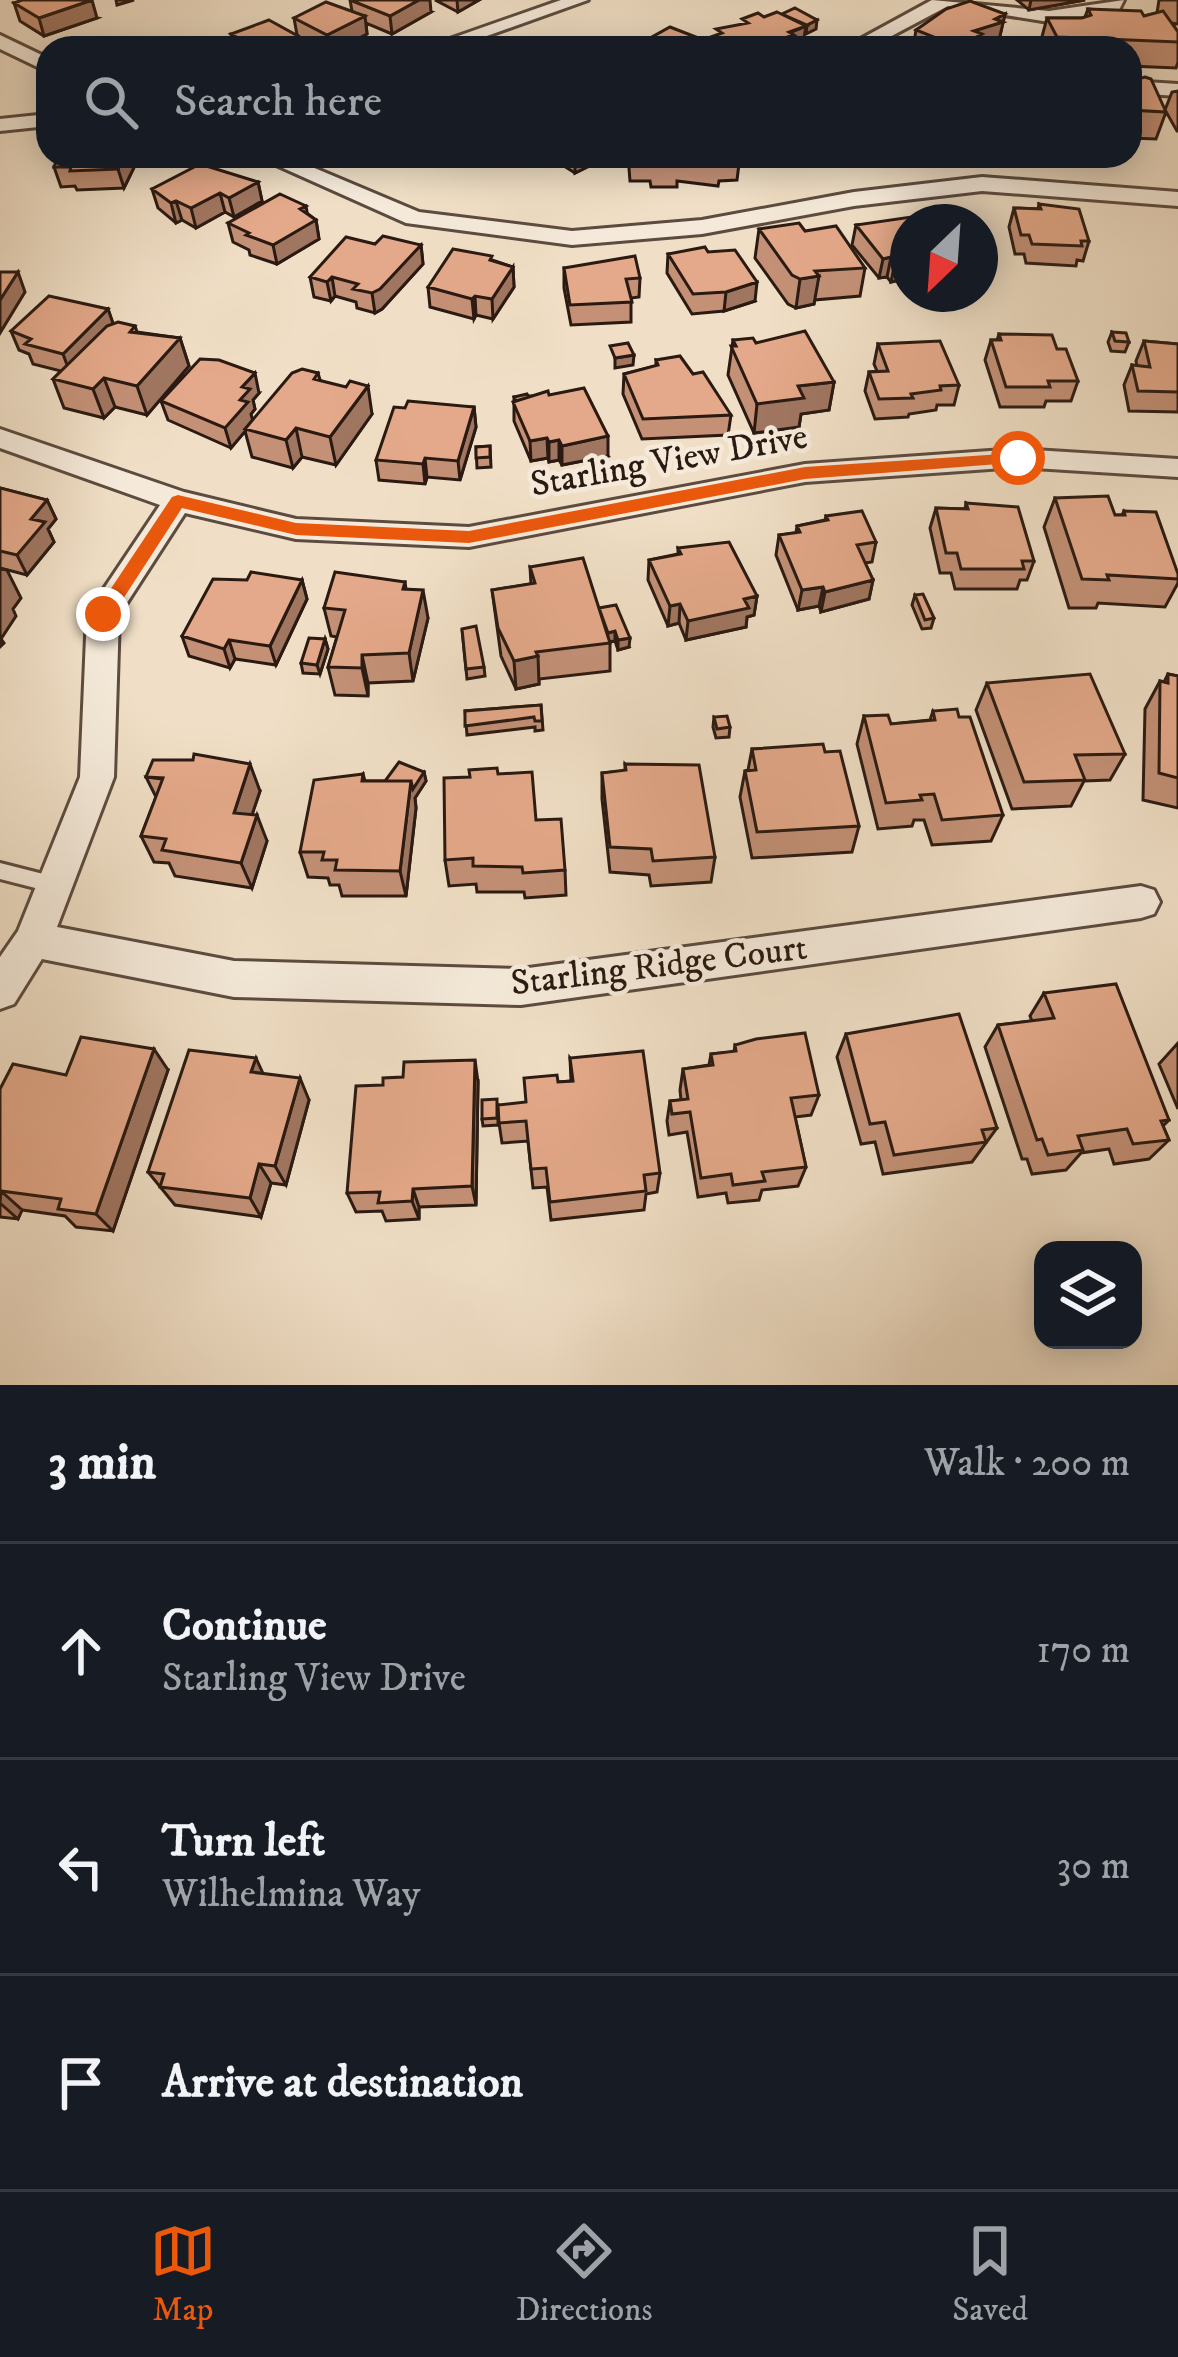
<!DOCTYPE html>
<meta charset="utf-8">
<style>
:root{--surface:#171b24;--page:#20242c;--text:#f1f3f6;--muted:#9ea1a6;--line:#363941;--accent:#ea580c}
body{margin:0;font-family:"IM FELL DW Pica",serif;background:var(--page);color:var(--text)}
.controls{position:absolute;right:36px;bottom:36px;display:grid;overflow:hidden;border-radius:24px;box-shadow:0 6px 30px #0003}
.controls button{width:108px;height:108px;display:grid;place-items:center;padding:0;border:0;border-bottom:3px solid var(--line);background:var(--surface);color:var(--text);font:60px sans-serif}
.compass{position:absolute;left:890px;top:204px;width:108px;height:108px;border-radius:50%;background:var(--surface);box-shadow:0 6px 30px #0003;rotate:205deg}
.stop{position:absolute;width:36px;height:36px;margin:-27px;border:9px solid #ea580c;border-radius:50%;background:#fff}
.stop.end{background:#ea580c;border-color:#fff;box-shadow:0 3px 12px #0008}
.list{margin:0;padding:0;list-style:none}
h2{display:flex;justify-content:space-between;align-items:center;height:156px;margin:0;padding:0 48px;font-size:51px}
h2 small{font-size:39px;font-weight:400;color:var(--muted)}
.list li{display:grid;grid-template-columns:78px 1fr auto;gap:36px;align-items:center;box-sizing:border-box;height:216px;padding:0 48px;border-top:3px solid var(--line)}
.list b{display:block;font-size:45px;white-space:nowrap}
.list p{margin:0;font-size:39px;white-space:nowrap;color:var(--muted)}
.list em{font-size:39px;font-style:normal;color:var(--muted)}
.icon{flex:none;width:66px;height:66px;fill:none;stroke:currentColor;stroke-width:2;stroke-linecap:round;stroke-linejoin:round}
.map{position:relative;flex:none;width:1178px;height:1385px;overflow:hidden}
.search{position:absolute;background:var(--surface);box-shadow:0 6px 30px #0003;left:36px;right:36px;top:36px;height:132px;display:flex;align-items:center;gap:30px;box-sizing:border-box;padding:0 42px;border-radius:36px;color:var(--muted);font-size:45px}
.sheet{height:804px;background:var(--surface)}
nav{display:flex;justify-content:space-around;align-items:center;box-sizing:border-box;height:168px;border-top:3px solid var(--line);background:var(--surface);font-size:33px;color:var(--muted)}
nav a{display:grid;justify-items:center;gap:6px}
nav .on{color:var(--accent)}
.map>svg:first-child{display:block}
</style>
<div class="map">
<svg width="1178" height="1385" viewBox="0 0 1178 1385">
<rect width="100%" height="100%" fill="#f0dfc6"/>
<filter id="stains"><feTurbulence type="fractalNoise" baseFrequency=".00167" numOctaves="4"/><feColorMatrix values="0 0 0 0 .2 0 0 0 0 .09 0 0 0 0 .02 0 0 0 .5 -.17"/></filter>
<radialGradient id="worn" r=".72"><stop offset=".6" stop-color="#630" stop-opacity="0"/><stop offset="1" stop-color="#630" stop-opacity=".3"/></radialGradient>
<g fill="none" stroke-linecap="round" stroke-linejoin="round">
<defs>
<path id="service" d="M0,863L55,877L62,879L64,885L62,891L55,893L0,879Z"/>
<path id="minor" d="M561,0H588L453,48H424Z
M932,0L1049,11L1124,0L1118,12L1049,22L948,6L869,48H844Z
M0,35L48,58V72L0,49Z
M1130,81L1178,84V96L1130,93Z
M48,114V126L0,131V119Z
M256,156H286L419,212L572,231L702,220L854,192L982,177L1178,192V206L982,191L854,206L702,234L572,245L406,223Z
M0,429L184,492L296,519L469,527L805,464L1018,449L1178,459V477L1018,467L805,482L469,547L296,539L185,513L119,615L114,777L57,927L234,961L521,969L1141,886L1154,890L1160,902L1154,914L1141,918L521,1005L234,997L42,959L14,1004L0,1009V957L18,931L80,777L87,614L160,505L0,448Z"/>
</defs>
<use href="#service" stroke="#5c4b3f" stroke-width="6"/>
<use href="#minor" stroke="#5c4b3f" stroke-width="6"/>
<use href="#service" fill="#f5eada" fill-rule="evenodd"/>
<use href="#minor" fill="#f5eada" fill-rule="evenodd"/>
</g>
<path fill="#c49177" stroke="#2a1a12" stroke-width="3" d="M350,0L431,12L392,34L366,23L367,34L340,48H320L299,37L301,48H234L231,34L297,35L294,18L352,11Z
M435,0H479L458,12Z
M1017,0H1085L1029,10Z
M1159,0H1178V24L1172,23L1178,32V62L1176,68L1130,66V48H1042L1040,44L1047,18H1082L1085,17L1088,9L1144,16L1157,13Z
M14,3L97,18L44,36L20,21Z
M1005,14L999,40L980,46L979,48H913L916,30Z
M1130,81L1166,112L1156,139L1130,138Z
M1178,91V131H1177L1165,110L1172,92Z
M541,156H606L575,173L553,159H541Z
M628,156H740L737,180L719,181L718,186L677,181V187H651L650,181H630Z
M793,156H866L865,162L793,160Z
M139,157L124,188L77,190L75,186L61,187L54,167Z
M258,182L262,201L234,217L225,212L196,228L182,220L176,223L158,208L152,189Z
M1039,204L1089,241L1083,261L1077,260L1076,266L1026,263L1024,254H1015L1009,227L1014,208L1038,209Z
M308,214L316,220L319,239L277,264L250,255L249,250L233,242L228,223Z
M908,222V278L891,282L887,277L879,278L852,245L856,225Z
M759,229L805,231L865,268L860,296L815,300L814,304L796,308L788,304L755,258Z
M375,244L421,245L423,264L382,309L375,313L357,308L356,302L335,296L331,301L314,297L310,277Z
M708,252L755,301L724,311L692,314L667,273L668,254Z
M492,260L513,267L514,287L493,319L476,315L474,319L430,307L428,287Z
M564,268L640,278L639,297L631,298V322L571,325L564,288Z
M108,309L113,324L135,326L137,332L180,338L189,366L147,415L115,407L104,418L64,408L53,379L61,371L33,364L29,354L19,350L11,331Z
M1112,332L1129,342L1125,352L1111,351L1108,342Z
M999,334L1057,349L1078,381L1071,401H1046L1044,407H1000L985,360L991,340H997Z
M733,340L756,343L834,382L829,410L801,414L799,427L754,433L728,375Z
M1144,341L1178,344V412L1129,411L1124,385L1132,365L1137,366L1136,361Z
M878,344L959,385L954,405H937L936,410L909,414L908,417L875,419L865,391L869,372L877,371L874,364Z
M656,360L693,374L731,415L728,435L642,439L623,394L624,374L656,366Z
M318,373L320,380L372,414L336,465L302,457L293,468L252,457L245,431L231,448L168,420L161,401L259,393L253,400L255,409L251,414L252,420Z
M549,395L608,456L562,465L559,460L549,462L548,458L531,461L514,421V397Z
M474,407L476,427L460,480L427,477L425,484L379,480L376,460L405,408Z
M490,446L491,467L477,468L476,447Z
M0,488L47,500L56,519L48,529L54,542L27,575L0,568Z
M1055,498L1115,515H1122L1124,511L1178,574V583L1165,607L1098,603L1096,608H1069L1044,527Z
M966,503L1034,561L1027,580H1020L1017,589H955L951,573H940L930,528L936,508L965,509Z
M826,516L876,542L872,562L865,563L873,580L869,599L821,612L819,606L798,610L776,555L779,535L796,533L797,526L825,520Z
M678,548L757,596L754,615L747,617L746,627L686,640L679,623L668,626L648,580L649,560L678,554Z
M530,567L599,609L629,647L618,650L615,641L610,642V671L539,679V684L516,689L501,656L492,590L531,584Z
M302,580L307,599L276,665L235,659L230,668L189,656L182,636Z
M405,582L406,589L428,618L413,681L368,683V696L335,695L328,667L337,637L331,636L324,608Z
M915,595L934,618L931,628L922,629L912,605Z
M462,629L484,667L485,676L467,679Z
M325,639L328,649L320,674L303,673L301,663Z
M1168,674L1178,676V808L1143,800L1145,709L1160,681L1164,682Z
M987,683L1125,754L1110,780L1084,781L1071,806L1012,809L976,710Z
M541,705L543,730L535,731V727L467,735L465,711Z
M933,711L1003,815L991,841L932,845L924,820H914L912,826L878,829L857,744L864,716L891,724L930,720Z
M714,717L730,727L729,737L716,738L713,727Z
M752,749L825,752L859,826L852,852L752,858L740,797L745,771L748,770Z
M625,764L715,857L711,882L651,886L649,875L610,872L602,799V773L625,771Z
M424,772L426,781L415,798L416,808L406,896H342L339,885H330L328,878L308,877L300,852L363,774L365,781H385Z
M498,774L536,820L565,870L566,895L525,898L524,892H477L476,884L449,886L445,860Z
M146,777L260,791L252,814L267,841L252,888L175,876L169,863L154,862L141,836L156,797Z
M1044,993L1169,1120L1163,1126L1169,1140L1149,1159L1114,1164L1109,1149L1081,1153L1066,1170L1032,1174L1027,1159H1022L985,1047L998,1025L1032,1021L1030,1016Z
M846,1034L997,1128L972,1162L883,1174L875,1142L861,1144L837,1057Z
M1178,1043V1109L1159,1064Z
M735,1045L819,1095L811,1115L795,1117L806,1167L798,1186L762,1190L759,1200L728,1203L726,1193L698,1197L687,1132L669,1135L667,1121L670,1101L681,1100L680,1090L683,1069L709,1065L711,1054L734,1052Z
M570,1058L660,1173L657,1192L646,1194L644,1210L551,1220L547,1187L533,1188L528,1141L502,1143L499,1123L526,1102L558,1082L571,1081Z
M168,1070L113,1231L76,1227L65,1216L22,1210L18,1219L0,1217V1089L66,1075Z
M263,1074L309,1100L286,1185L271,1183L261,1217L175,1205L148,1172Z
M478,1082L476,1205L419,1207V1219L386,1221L382,1211L356,1212L347,1193Z
M498,1106V1125L483,1126L482,1119Z"/>
<path fill="#a07661" stroke="#2a1a12" stroke-width="3" d="M92,0L97,18L44,36L39,18Z
M116,0H134L117,5Z
M419,0H430L431,12L392,34L390,16Z
M457,0H479L458,12Z
M1031,0H1085L1029,10Z
M1005,14L999,40L980,46L979,48H968L974,31Z
M365,16L367,34L340,48H329L327,35Z
M817,20L816,29L806,34L807,25Z
M806,26L803,44L793,48H753Z
M298,36L301,48H276Z
M961,38L959,48H950L951,44Z
M124,156L139,157L124,188L118,169Z
M575,156H606V158L575,173Z
M258,182L262,201L234,217L229,198Z
M220,193L225,212L196,228L191,208Z
M176,201L182,220L176,223L171,203Z
M306,206L309,223L316,220L319,239L277,264L273,245L300,209Z
M421,245L423,264L382,309L375,313L372,293Z
M891,257L887,277L879,278L883,259Z
M908,260V278L891,282L895,262Z
M513,267L514,287L493,319L492,299Z
M18,272L25,292L0,333V300Z
M819,276L814,304L796,308L800,279Z
M332,277L335,296L331,301L327,282Z
M757,282L755,301L724,311L726,292Z
M475,296L476,315L474,319L472,299Z
M108,309L115,329L70,373L63,354Z
M180,338L189,366L147,415L137,386Z
M634,355L633,365L615,368V358Z
M255,373L259,393L253,400L255,409L251,414L253,422L231,448L225,428L242,387Z
M104,378L115,407L104,418L93,389Z
M834,382L829,410L801,414L799,427L754,433L757,404L798,386Z
M368,386L372,414L336,465L330,437Z
M474,407L476,427L460,480L458,461Z
M296,428L302,457L293,468L286,440Z
M608,436V456L562,465V446Z
M547,438L548,458L531,461L530,441Z
M559,440V460L549,462V442Z
M425,458L427,477L425,484L423,464Z
M47,500L56,519L48,529L54,542L27,575L17,555L31,519Z
M0,569L7,570L21,598L13,609L16,616L1,639L4,643L0,647Z
M302,580L307,599L276,665L270,646Z
M873,580L869,599L821,612L825,592Z
M823,587L819,606L798,610L802,590Z
M423,590L428,618L413,681L409,653Z
M757,596L754,615L747,617L746,627L686,640L688,621L744,599Z
M680,604L679,623L668,626L670,606Z
M615,631V641L607,642L608,633Z
M630,638L629,647L618,650V640Z
M325,639L328,649L320,674L317,665Z
M229,640L235,659L230,668L224,649Z
M362,655L368,683V696L362,668Z
M538,656L539,684L516,689L514,661Z
M250,764L260,791L244,839L234,813Z
M424,772L426,781L415,798L416,808L406,896L400,871L411,781Z
M257,815L267,841L252,888L241,863Z
M154,1049L168,1070L113,1231L96,1214Z
M256,1058L266,1080L251,1072Z
M475,1060L478,1082L476,1205L472,1186Z
M300,1078L309,1100L286,1185L275,1166Z
M259,1164L271,1183L261,1217L250,1198Z
M413,1189L419,1207V1219L412,1201Z
M1,1191L22,1210L18,1219L0,1203Z"/>
<path fill="#e4a98a" stroke="#2a1a12" stroke-width="3" d="M22,0H92L39,18L14,3Z
M350,0H419L390,16Z
M970,1L1005,14L995,19L1003,22L974,31L982,34L969,41L961,38L951,44L916,30L946,9Z
M326,2L365,16L327,35L294,18Z
M795,8L817,20L807,25L782,14Z
M1088,9L1141,11L1144,16L1163,11L1178,32V42L1057,37L1047,18H1082L1091,15Z
M777,12L806,26L789,32L794,35L753,48H728L708,38L722,33L716,29L748,23L742,19L758,13L764,17Z
M269,20L298,36L276,48H239L249,44L231,34Z
M670,27L724,48H632Z
M1145,77L1151,79L1166,112L1130,110V81Z
M58,156H124L118,169L70,171L71,167H54Z
M651,156H678V159H652Z
M200,164L258,182L229,198L220,193L191,208L176,201L171,203L152,189Z
M280,194L306,206L300,209L316,220L273,245L246,235L249,233L228,223Z
M1039,204L1079,209L1089,241H1081L1082,246L1032,244L1029,235H1021L1014,208L1041,209Z
M918,216L923,222H908V260L895,262L891,257L883,259L856,225Z
M799,223L805,231L836,226L865,268L815,271L819,276L800,279L792,275L759,229Z
M383,236L421,245L380,289L372,293L353,289L358,284L332,277L327,282L310,277L346,237L375,244Z
M705,247L708,252L735,250L757,282L726,292L693,294L668,254Z
M453,249L492,256L490,260L513,267L492,299L475,296L472,299L428,287Z
M635,256L640,278L626,279L632,302L570,305L564,268Z
M0,272H18L0,300Z
M49,296L108,309L63,354L25,344L31,339L11,331Z
M118,322L135,326L130,332L180,338L137,386L104,378L93,389L53,379L107,326Z
M805,331L834,382L798,386L804,398L757,404L731,346H736L733,340L753,338L756,343Z
M1112,332L1126,333L1129,342L1115,341Z
M999,334L1052,335L1057,349H1066L1078,381H1048L1050,387H1006L991,340H1001Z
M940,341L959,385L940,386L941,390L911,394L913,398L879,399L869,372L888,371L878,344Z
M1144,341L1178,344V392L1138,391L1132,365L1150,367Z
M628,343L634,355L615,358L610,346Z
M680,356L693,374L703,372L731,415L643,419L624,374L658,365L656,360Z
M200,359L219,360L255,373L242,387L250,389L240,400L248,402L225,428L161,401Z
M302,369L318,373L314,379L346,387L350,381L368,386L330,437L296,428L286,440L245,429L292,373Z
M584,388L608,436L562,446L559,440L549,442L547,438L530,441L513,402L548,391L549,395Z
M527,394L529,397L516,401L514,397Z
M408,401L474,407L458,461L425,458L423,464L376,460L394,407L405,408Z
M490,446V457L476,458V447Z
M0,488L47,500L31,519L45,522L17,555L0,551Z
M1108,496L1115,515H1125L1124,511L1156,512L1178,574V579L1107,575L1109,580L1082,579L1055,498Z
M966,503L1018,507L1034,561H1022L1024,569H961L957,553H946L936,508L968,509Z
M862,511L876,542L857,545L873,580L825,592L823,587L802,590L779,535L800,532L797,526L828,520L826,516Z
M729,542L757,596L744,599L749,608L688,621L680,604L670,606L649,560L681,554L678,548Z
M583,558L610,643L536,652L538,656L514,661L498,628L492,590L535,583L530,567Z
M251,572L302,580L270,646L229,640L224,649L182,636L213,579L247,580Z
M335,572L405,582L403,589L423,590L409,653L362,655V668L328,667L345,610L324,608Z
M923,594L934,618L925,620L915,595Z
M616,605L630,638L618,640L615,631L608,633L599,608Z
M476,626L484,667L466,669L462,629Z
M309,638L325,639L317,665L301,663Z
M1090,674L1125,754L1075,755L1085,780L1024,782L987,683Z
M1168,674L1178,676V778L1159,773L1160,681L1168,683Z
M541,705L542,721H535L534,717L465,726V711Z
M957,709L959,717H970L1003,815L942,820L934,794L920,795L922,800L886,803L864,716L888,715L891,724L935,720L933,711Z
M727,716L730,727L717,729L714,717Z
M823,744L825,752L840,751L859,826L757,832L745,771L756,770L752,749Z
M194,754L250,764L234,813L257,815L241,863L162,850L166,839L141,836L163,778L146,777L153,760H193Z
M399,762L424,772L413,789L411,781H385Z
M625,764L699,765L715,857L653,861L651,849L610,847L602,773L626,770Z
M497,768L498,774L532,772L536,820L561,819L565,870L523,873L522,867L473,866V858L445,860L444,778L470,777L469,770Z
M363,774L362,781H411L400,871L335,870L337,860H322L324,852H300L314,780Z
M1116,984L1169,1120L1161,1121L1169,1140L1133,1144L1127,1129L1078,1136L1083,1150L1048,1155L1042,1139L1037,1140L998,1025L1054,1018L1044,993Z
M959,1014L997,1128L982,1130L986,1142L894,1155L885,1122L870,1124L846,1034Z
M805,1033L819,1095L791,1098L806,1167L762,1172L765,1181L733,1185L731,1174L701,1178L690,1112L672,1114L670,1101L688,1099L683,1069L713,1065L711,1054L736,1051L735,1045L756,1039Z
M81,1037L154,1049L96,1214L58,1209L61,1199L1,1191L0,1195V1089L13,1064L66,1075Z
M189,1050L256,1058L251,1072L300,1078L275,1166L259,1164L250,1198L160,1187L164,1174L148,1172Z
M643,1051L660,1173L644,1175L646,1191L550,1202L546,1168L531,1169L526,1121L499,1123L498,1105L526,1102L524,1078L557,1075L558,1082L573,1081L570,1058Z
M475,1060L472,1186L413,1189L412,1201L378,1203L380,1192L347,1193L356,1086L383,1085V1078L403,1077L404,1062Z
M497,1099V1118L482,1119V1100Z"/>
<path fill="#ea580c" d="M1018,453L1026,458L1024,462L805,479L469,543L296,535L182,508L110,619H97L94,614L172,497L178,495L296,523L469,531L805,467Z"/>
<g text-anchor="middle" dominant-baseline="central" stroke-width="9" stroke-linejoin="round" paint-order="stroke">
<g font-size="36" fill="#2a1a12" stroke="#f5eada">
<text transform="translate(669 461) rotate(-10)">Starling View Drive</text>
<text transform="translate(659 966) rotate(-7)">Starling Ridge Court</text>
</g>
</g>
<rect width="100%" height="100%" filter="url(#stains)"/>
<rect width="100%" height="100%" fill="url(#worn)"/>
</svg>
<div class="controls">
<button><svg class="icon" aria-label="layers" viewBox="0 0 24 24"><path d="M12 4l9 5-9 5-9-5zM3 14l9 5 9-5"/></svg></button>
</div>
<svg class="compass" viewBox="-18 -18 36 36"><path d="M0-13l5 13h-10z" fill="#e53935"/><path d="M0 13l5-13h-10z" fill="#9ea1a6"/></svg>
<div class="stop" style="left:1018px;top:458px"></div>
<div class="stop end" style="left:103px;top:614px"></div>
<div class="search"><svg class="icon" aria-label="search" viewBox="0 0 24 24"><circle cx="10" cy="10" r="6"/><path d="M15 15l6 6"/></svg>Search here</div>
</div>
<section class="sheet">
<h2>3 min<small>Walk · 200 m</small></h2>
<ul class="list">
<li><svg class="icon" aria-label="ahead" viewBox="0 0 24 24"><path d="M12 20V5M6 11l6-6 6 6"/></svg><div><b>Continue</b><p>Starling View Drive</p></div><em>170 m</em></li>
<li><svg class="icon" aria-label="left" viewBox="0 0 24 24"><path d="M17 20v-9H6M10 6l-5 5 5 5"/></svg><div><b>Turn left</b><p>Wilhelmina Way</p></div><em>30 m</em></li>
<li><svg class="icon" aria-label="arrive" viewBox="0 0 24 24"><path d="M6 21V4h12l-3 4 3 4H6"/></svg><div><b>Arrive at destination</b></div></li>
</ul>
</section>
<nav>
<a class="on"><svg class="icon" aria-label="map" viewBox="0 0 24 24"><path d="M3 6l6-2 6 2 6-2v14l-6 2-6-2-6 2zM9 4v14M15 6v14"/></svg>Map</a>
<a><svg class="icon" aria-label="directions" viewBox="0 0 24 24"><path d="M12 3l9 9-9 9-9-9zM9 14v-3h6M13 9l2 2-2 2"/></svg>Directions</a>
<a><svg class="icon" aria-label="saved" viewBox="0 0 24 24"><path d="M7 4h10v16l-5-4-5 4z"/></svg>Saved</a>
</nav>
